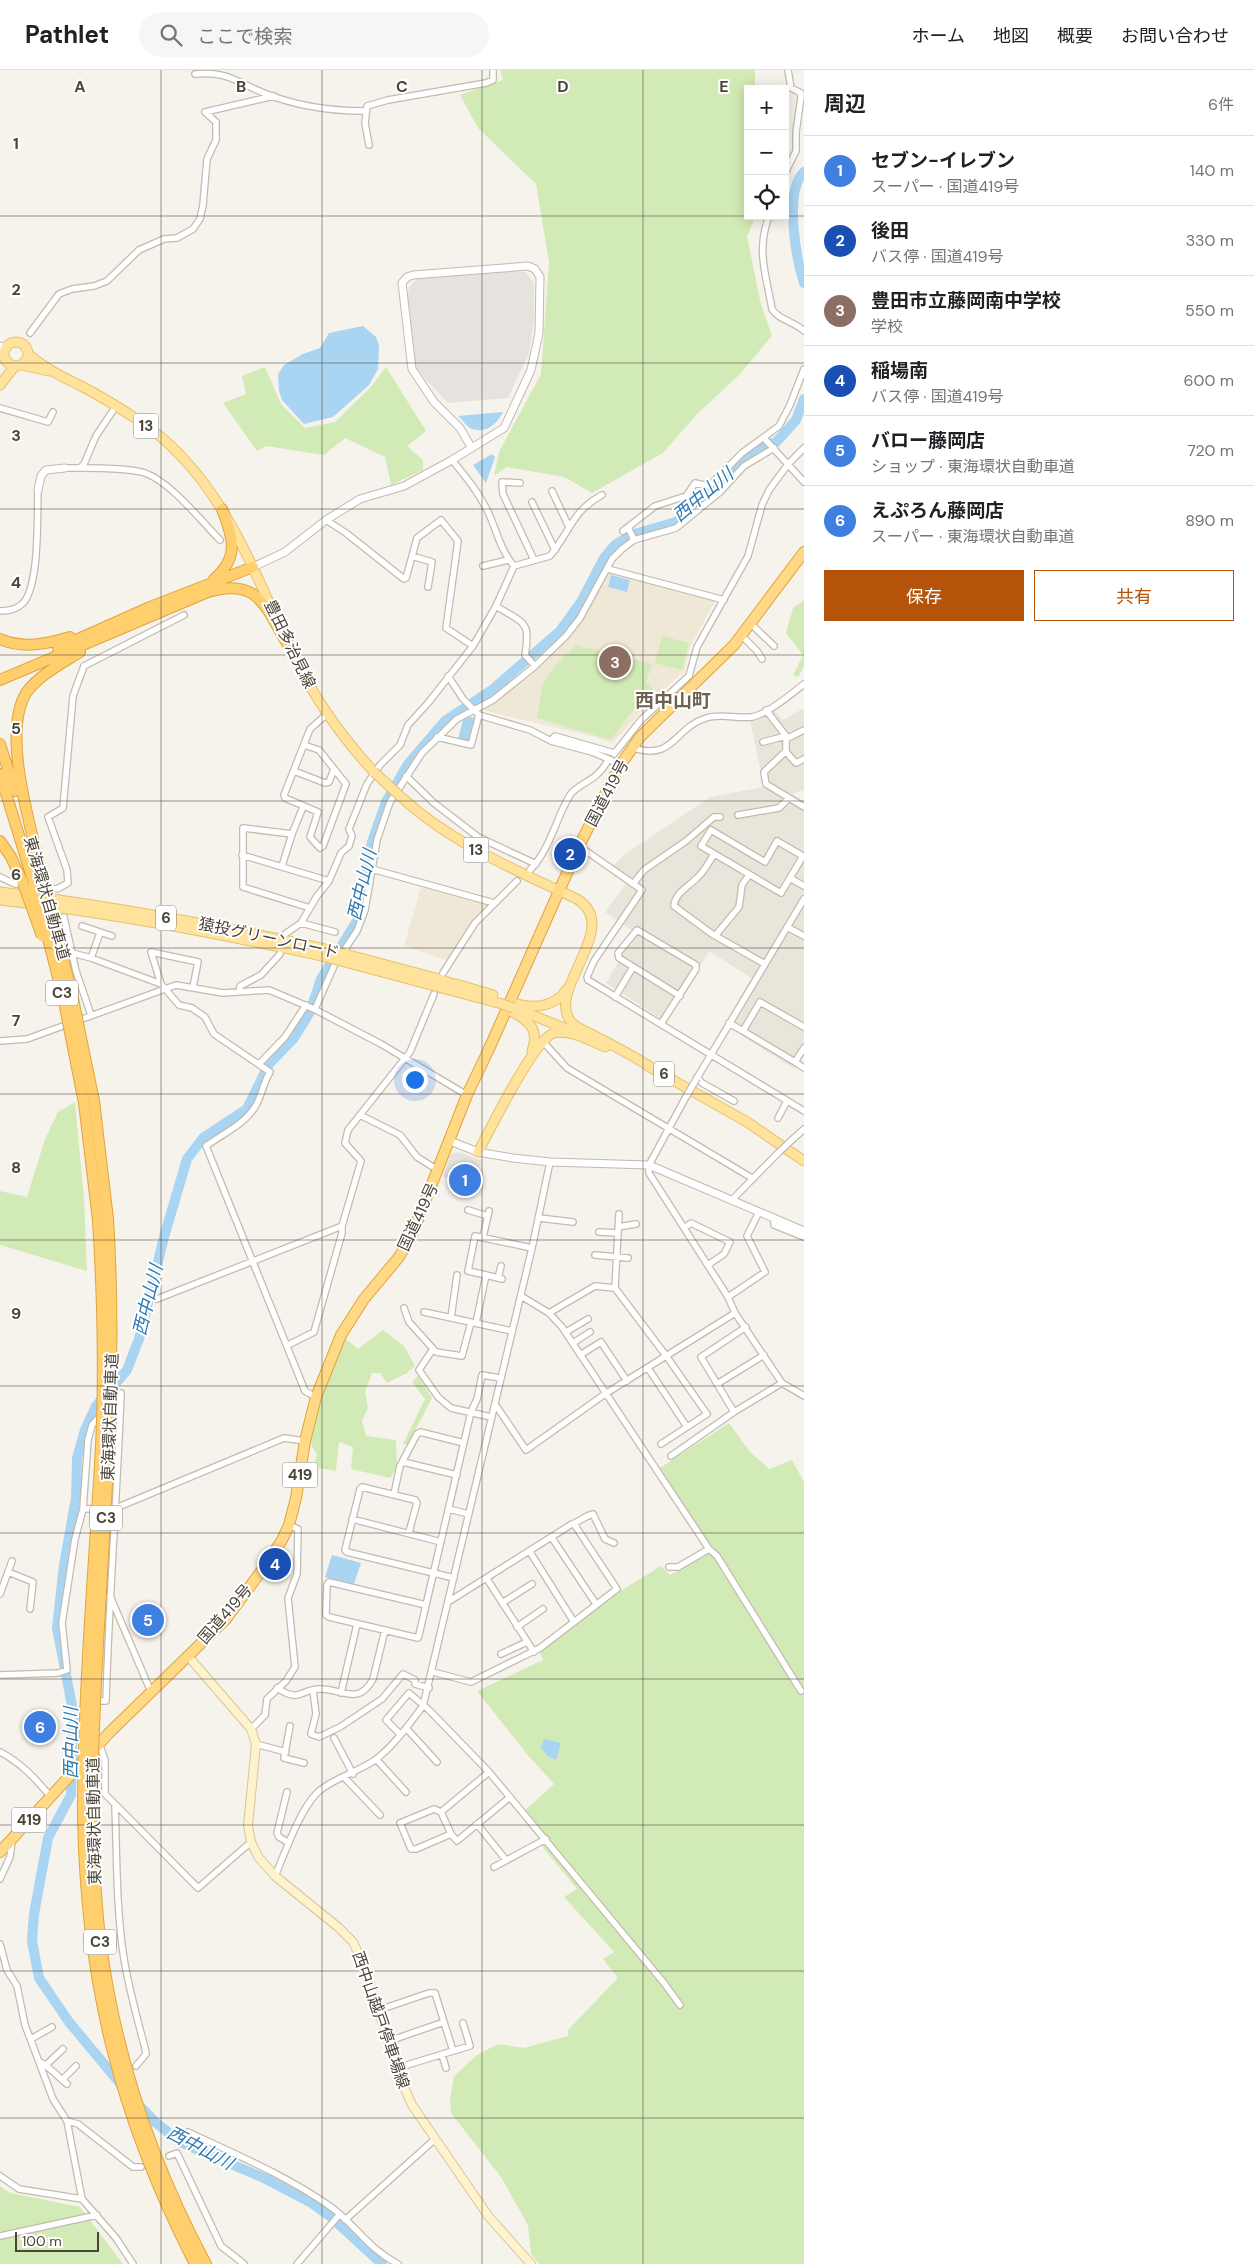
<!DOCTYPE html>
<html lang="ja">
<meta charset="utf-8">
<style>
:root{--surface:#fff;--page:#f6f6f6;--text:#202124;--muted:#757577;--line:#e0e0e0;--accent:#b45309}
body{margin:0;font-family:"DM Sans","Noto Sans JP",sans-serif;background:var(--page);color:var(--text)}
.controls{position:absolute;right:15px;top:15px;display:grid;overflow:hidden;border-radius:0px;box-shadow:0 2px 12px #0003}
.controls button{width:45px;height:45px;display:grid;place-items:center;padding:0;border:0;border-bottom:1px solid var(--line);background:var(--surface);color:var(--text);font:25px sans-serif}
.scale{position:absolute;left:15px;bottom:12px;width:84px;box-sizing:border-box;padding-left:5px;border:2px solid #4b4439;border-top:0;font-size:14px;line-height:18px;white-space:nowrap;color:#4b4439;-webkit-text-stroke:4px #fff;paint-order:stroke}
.you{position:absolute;left:414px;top:1009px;width:18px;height:18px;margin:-12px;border:4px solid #fff;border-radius:50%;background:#1a73e8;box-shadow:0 0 0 8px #1a73e833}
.badge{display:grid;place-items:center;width:32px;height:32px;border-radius:50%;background:var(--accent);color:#fff;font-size:16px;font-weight:700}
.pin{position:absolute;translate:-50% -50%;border:2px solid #fff;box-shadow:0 1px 5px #0006}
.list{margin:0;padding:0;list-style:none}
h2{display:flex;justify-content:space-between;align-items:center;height:65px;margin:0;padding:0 20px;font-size:21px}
h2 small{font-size:16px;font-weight:400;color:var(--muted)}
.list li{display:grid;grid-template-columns:32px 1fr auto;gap:15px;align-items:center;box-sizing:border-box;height:70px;padding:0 20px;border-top:1px solid var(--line)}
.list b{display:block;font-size:19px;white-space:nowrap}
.list p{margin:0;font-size:16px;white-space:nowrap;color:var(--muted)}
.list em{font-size:16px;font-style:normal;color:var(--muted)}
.actions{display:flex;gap:10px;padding:15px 20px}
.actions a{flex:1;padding:11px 0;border:1px solid var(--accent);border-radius:0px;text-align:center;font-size:18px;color:var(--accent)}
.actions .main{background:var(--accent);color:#fff}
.icon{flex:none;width:28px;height:28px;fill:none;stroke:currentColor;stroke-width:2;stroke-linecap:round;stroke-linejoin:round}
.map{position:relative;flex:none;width:804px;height:2194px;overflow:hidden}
header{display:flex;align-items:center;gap:30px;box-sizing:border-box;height:70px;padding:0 25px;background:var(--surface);border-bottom:1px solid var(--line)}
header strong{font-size:24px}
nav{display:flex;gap:28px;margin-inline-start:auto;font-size:18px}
.search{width:350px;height:45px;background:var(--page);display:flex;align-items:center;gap:12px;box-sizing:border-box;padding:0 18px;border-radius:28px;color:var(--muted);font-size:19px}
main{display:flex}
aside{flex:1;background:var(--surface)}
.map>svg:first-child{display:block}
</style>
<header>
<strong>Pathlet</strong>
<div class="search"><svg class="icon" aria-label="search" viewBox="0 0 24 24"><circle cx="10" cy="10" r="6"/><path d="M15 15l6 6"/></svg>ここで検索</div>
<nav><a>ホーム</a><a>地図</a><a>概要</a><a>お問い合わせ</a></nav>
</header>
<main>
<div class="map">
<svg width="804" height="2194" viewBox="0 0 804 2194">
<rect width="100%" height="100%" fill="#f6f3ec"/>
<path fill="#eae5da" d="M772,638L783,650L804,638V720L792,724L804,731V984L794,999L725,955L751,908L709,881L666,952L606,913L635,863L605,842L626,814L608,801L624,785L710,727L764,717L750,650Z"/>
<path fill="#e6e2dd" d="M514,201L525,202L534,213V251L529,283L508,328L448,333L428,312L416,297L407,232L409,217L417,209Z"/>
<path fill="#efe8d6" d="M609,502L716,529L689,579L685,601L653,629L612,673L595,667L486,641L483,638L503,627L568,567Z
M421,817L489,834L473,852L448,891L404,876Z"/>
<path fill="#d2eab5" d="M500,0H755V19H748V146H756L747,166L761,235L772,266L739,305L697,344L663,383L592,423L564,407L507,397L494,406L499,382L541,304L549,192L536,114L478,58L460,25L503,10Z
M265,297L281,334L305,358L335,352L370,318L386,297L426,361L407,376L423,390V400L391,415L385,387L345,368L324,385L266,376L257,381L223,333L246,324L242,306Z
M804,530V596L798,607L793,605L803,585L786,563L793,538Z
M662,566L689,573L682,600L655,593Z
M576,575L652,594L646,612L654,621L630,644L611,670L537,648L543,614L553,598Z
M75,1032L84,1129L87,1201L0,1175V1121L27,1127L45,1069L58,1042Z
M383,1260L404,1276L415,1296L407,1303L387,1313L380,1303H372L365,1322L368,1338L362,1351L366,1366L396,1370L397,1398L390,1408L351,1399L353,1377L339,1372L336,1401L313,1397L317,1385C315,1381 311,1376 311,1372C311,1340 332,1297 346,1269L358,1279Z
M418,1306L432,1328L408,1374H403L425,1329L412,1312Z
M729,1353L750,1382L769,1399L792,1390L804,1412V2194H539L531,2184L528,2155L501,2107L451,2043L450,2028L454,2006L477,1985L498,1974L524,1978L568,1966V1960L618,1908L603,1889L614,1882L564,1827L577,1819L542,1776L550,1771L525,1740L554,1714L526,1683L477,1621L543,1590L539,1581L617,1523L661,1496L670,1505L713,1481L660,1398Z
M0,2116L10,2123L80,2137L123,2194H0Z"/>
<path fill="#e5e3e0" d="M459,1082L482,1091L466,1123L443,1106L451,1084Z"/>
<path fill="#a9d4f2" d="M363,256L376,267L379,275L378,299L369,315L333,347L304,354L282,330L279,321L278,304L284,295L303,284L320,278L329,263Z
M503,342C497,354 485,365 470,358C466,356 462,349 458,346Z
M492,384L495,387L486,413L473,395Z
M611,505L630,510L627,522L608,517Z
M464,646L476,648L470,672L458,669Z
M332,1485L361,1493L354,1514L325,1507Z
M544,1669L561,1673L556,1690L547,1686L541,1677Z"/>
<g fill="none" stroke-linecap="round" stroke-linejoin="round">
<path stroke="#a9d4f2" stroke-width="10" d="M804,102C784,120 796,189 804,213
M124,2018L69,1952L39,1908L32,1871L34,1844L48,1768L71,1725L73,1641L57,1558L64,1495L76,1428L77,1388L85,1360L96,1336L127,1300L139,1269L164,1167L187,1089L203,1068L247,1039L269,994L294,968L310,942L321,909L357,851L372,772L386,732L408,694L445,651L492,620L560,561L581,532L604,488L615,475L631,465L676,452L700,433L730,402L754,382L766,374L775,373L781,367L796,350L804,329
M137,2033L155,2052L182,2073L264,2108L310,2132L331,2147L382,2194"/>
<defs>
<path id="minor" d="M195,4C228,1 236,12 264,23C296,36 331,41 365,41
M369,75L365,53L367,36L388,30L486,13L493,10V0
M785,103L796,81V62L801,27V23L791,18L788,0
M769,146C756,181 766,204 772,239C777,249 795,252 804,261
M30,263L59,224L72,219L94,216L107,211L139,180L164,169L177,168L193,159L200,149L203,135L207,89L216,70V52L205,42L274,26
M0,338L48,352L53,342
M764,368L804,412
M81,397L84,394L96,366L116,336
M65,398C84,398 128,397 145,403C172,413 200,450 220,470
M520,413L502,412L503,424L534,490
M552,421L569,457
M532,432L555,480
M326,450L346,463L404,509L406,508L417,468L441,450L458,471L446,558L473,576
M628,457L634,470
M623,461L655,436L686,426L695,413L709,416L742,383L779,356L790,335L804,299
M412,486L432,492L428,517
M483,496L508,490
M514,496L550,486C570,462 572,441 602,425
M608,499L724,530
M496,536C524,554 531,550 525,585L535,596
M0,541C8,541 16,540 22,534C40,518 37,445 38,420
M750,553L774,576
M741,565L757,581L762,589
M448,606L463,629L479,645L530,660L551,671L592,682L611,690L619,697
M766,640L786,666V681L764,702L766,714L804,737
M437,667L471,675L479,645
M786,669L804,660
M551,671L555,666L614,683
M763,672L786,666
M304,675L319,680L346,714L323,776L320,778L310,767L318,742L285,728L284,725L310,659L327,644
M633,678C674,691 674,658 706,648C720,643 737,649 752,647C765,645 793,623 804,614
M786,682L796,693L804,689
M614,684L641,650L689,606L697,577L748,486L762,435L769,420L789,393L804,378
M294,701L325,713L329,712L334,699
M406,706L434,733L478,767L536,794
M738,745L779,738L789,728
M711,760L765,792L777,771L803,786L781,823L701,776Z
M292,764L303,737
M579,776L642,820L594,891L587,907L588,910L804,1041
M714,784C709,792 704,802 697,808C688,817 675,823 674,836L712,864L765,894
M242,785L329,811
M282,796L292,764L243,758V817L310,838
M372,799L494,833
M530,800C551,778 555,750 570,725C578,713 596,712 607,692
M0,807L15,814L26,815
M790,808L804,816
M633,814L644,800L686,771L714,747H720
M42,817L57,819L68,813L67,800L48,747L63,738L73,626L84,596L184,545
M64,847L76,901L91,945
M301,853L335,862
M82,856L112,866
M787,857L804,866
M285,864L301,853L317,826L329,811L341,783L349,776L352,766L349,759L367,714L380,695L400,675L408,655L428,633L473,576L496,536L514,496C501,481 497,462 489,444C480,424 466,407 452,390
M715,866L739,837L742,815L749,805
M72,883L91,888L161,914L179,935L192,938L205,947L214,964L270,1002C263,1013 262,1026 255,1037C244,1055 222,1064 206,1076L305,1321L316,1327
M91,888L100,863
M443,903L475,853L517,811
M161,914L151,882L198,892L193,917
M239,922L240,916L261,905L280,884
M615,927L633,897
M315,939L335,894L357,861L365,840L377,770L390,732L422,683L457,649L493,630L535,596L566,566L580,548L612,489L622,479L634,470L676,458L720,422L744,396L774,378
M729,953L743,961
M661,954L696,899V895L637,860L618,883L619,888L680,926
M804,957L760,932L743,961L795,992L804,978
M0,971L27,969L176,915L223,923L269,920L314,939L381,974L467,1025
M546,975L567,998L752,1108
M795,992L804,998
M259,994L285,967L306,935
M697,1007L702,1013L734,1031
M697,1008L804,829
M687,1025L649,1095V1103L728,1227L735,1243L782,1313L804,1326
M360,1045L400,1065L417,1087L438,1100
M778,1048L787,1031
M794,1068L804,1059
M732,1130L778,1083
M468,1140L488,1146
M619,1144L615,1218L667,1287L707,1344L661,1374
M539,1148L573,1152
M774,1148V1155L804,1167
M618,1157L636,1154
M684,1158L691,1153L730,1172L724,1184L708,1195
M599,1162L618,1163
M483,1167L489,1141
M595,1185L628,1188
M486,1205L468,1201L475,1166L532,1178
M498,1208L501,1196
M521,1226L549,1243L595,1216L615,1218
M728,1227L765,1202L747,1166L759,1142
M157,1229L342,1156
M404,1238L409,1252L436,1282L462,1286L471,1252
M424,1242L512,1261
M549,1243L562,1257L709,1479L717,1486L801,1621
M451,1248L457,1205
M476,1253L486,1205L502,1209
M566,1262L588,1249
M573,1273L590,1262
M288,1275L314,1262L342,1163V1156L361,1091L345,1073L348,1060L410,982L434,924
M433,1279L419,1300L438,1327L451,1338L491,1347
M580,1285L601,1272L627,1311
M648,1298L687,1357
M717,1314L764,1285
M495,1334L526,1380L605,1324L735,1243
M734,1342L701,1287L746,1257
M671,1386L734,1342L782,1313
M403,1392L457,1405
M394,1424L400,1396L417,1364L420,1362L464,1373
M83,1439L116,1438L284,1368L305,1371
M449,1439L468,1444
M352,1449L441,1472
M409,1462L417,1433L415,1430L362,1417L360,1419L345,1480L347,1482L454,1508
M552,1468L596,1534
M530,1482L574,1552
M669,1497H678L709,1479
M8,1502L33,1512L30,1539
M487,1509L534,1582
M0,1524L12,1491
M110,1526L151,1622
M448,1532L572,1454C579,1452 585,1446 593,1444L605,1469L614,1473
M502,1533L532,1514
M426,1535L329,1512L327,1515L326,1545L329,1547L418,1568L419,1565L471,1342L477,1329L482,1305L500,1308
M517,1557L543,1539
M501,1584L527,1572
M433,1602L471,1612L540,1578L617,1519L574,1454
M0,1605L58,1603L67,1600L62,1553L75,1469L83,1439L88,1370L92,1355L101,1345
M277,1618C301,1634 301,1618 321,1619C342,1619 359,1636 373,1609L385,1560
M313,1620L316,1644L311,1664L319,1667L340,1657L382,1629L403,1604L415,1610V1614L429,1618
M341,1623L357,1554
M93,1631H106C109,1528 117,1426 121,1323
M290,1656L284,1688L304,1693
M406,1658L437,1692
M251,1659L265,1645L267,1629L286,1611L295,1597L288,1528L297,1504L298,1459L289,1455
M400,1664L386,1650L409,1623L429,1640L489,1702L664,1913L680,1935
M334,1668L353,1704
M99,1673L105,1690V1724L198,1818L251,1772
M256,1674L286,1682
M0,1682C21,1693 35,1708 50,1726
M376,1689L406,1722
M489,1702L441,1742L434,1739L400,1753L411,1779H416L451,1764L457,1771L510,1727
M344,1707L380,1745
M287,1722L277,1763L279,1767L289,1773
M115,1736C117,1787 116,1838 124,1889C129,1919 137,1948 145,1978L146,1984L136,1996
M441,1742L451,1764
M477,1754L506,1790
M494,1797L546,1769
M275,1806C285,1783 299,1742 316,1724C329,1710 358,1702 375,1690C394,1676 409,1654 423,1636L532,1178L550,1092
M0,1809L10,1787L12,1771
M0,1874L7,1900L17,1916L25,1955L53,2029L67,2051L82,2129L116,2168L133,2194
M379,1940L429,1923H435L453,1981L397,1998
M31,1969L52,1957
M389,1971L444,1952
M453,1981L470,1976L463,1953
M442,1985L446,1998
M40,1992C50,1997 58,2007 67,2014
M46,1995L63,1979
M62,2010L76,1996
M67,2051L78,2054L133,2097H141
M188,2062C237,2085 287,2106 331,2137C356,2155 367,2178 398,2194
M169,2086L177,2083L221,2176L244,2194
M0,2106L19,2119L82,2129
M345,2150L435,2069
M0,2166L97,2145
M297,2194L340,2144"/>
<path id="tertiary" d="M0,276L6,278
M38,420L41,406L46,400L65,398
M253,497L285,482L326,450L360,429L404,416L452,390L504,358L531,300L539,263L540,207L535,199L528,196L413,205L407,207L402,213L412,299L434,332L460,358L471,377
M450,1071L478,1082L513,1088L550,1092L649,1095L804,1161"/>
<path id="secondary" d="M188,1586L251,1659L256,1674L248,1756L251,1772L259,1788L275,1806L338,1857L353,1872L365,1898L401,2010L412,2035L489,2147L531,2194"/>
<path id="primary" d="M4 284a12 12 0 1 1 24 0a12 12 0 1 1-24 0Z
M28,284C47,300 61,306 83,317C102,327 120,338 138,350C208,395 243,474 275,546
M22,295L49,301
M0,315L14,297
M286,569C308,619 337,662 374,702
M400,726C451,773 515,800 577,829C624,858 543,921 572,953C578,959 588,962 595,966C614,976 634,986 652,998
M0,822C111,836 221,856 330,880
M0,830C110,843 218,863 326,887
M345,884L439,909L461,917
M341,891L502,934
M456,914L493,925
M517,934C536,939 556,936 567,919
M514,938L582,965
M512,942C531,951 539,961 532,981
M648,996L747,1052L804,1091
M478,1082C490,1060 534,969 554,963C570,959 591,971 605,977"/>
<path id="trunk" d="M0,1782L109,1663L226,1549L265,1496L282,1470L289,1455L296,1428L305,1371L316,1327L341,1265L364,1229L399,1187L411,1167L467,1025L489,979L579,776L619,697L640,667L734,575L804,482"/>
<path id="motorway" d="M214,509C240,487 233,467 222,439
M0,569C23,579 47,574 70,567
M58,578L150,537L253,497
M0,610L208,522C259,507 265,537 288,575
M0,674L15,721
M0,704L34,814
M0,771L11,787L23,813
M44,815C34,765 0,667 26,623C39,605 61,594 80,582
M94,1031L108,1149
M84,1033L98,1150
M83,1746C86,1912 119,2046 195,2194
M92,1746C94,1789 95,1832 101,1875C116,1986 153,2095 206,2194"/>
</defs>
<use href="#minor" stroke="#c2bbae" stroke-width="8"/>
<use href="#tertiary" stroke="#c2bbae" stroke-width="9"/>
<use href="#secondary" stroke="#d6c79b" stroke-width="10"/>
<use href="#primary" stroke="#e6c16a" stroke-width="11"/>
<use href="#trunk" stroke="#e0a43c" stroke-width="12"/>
<use href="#motorway" stroke="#e0a43c" stroke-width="12"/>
<use href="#minor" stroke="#fff" stroke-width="5.5"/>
<use href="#tertiary" stroke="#fff" stroke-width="7"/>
<use href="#secondary" stroke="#fff3cd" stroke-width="8"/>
<use href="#primary" stroke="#ffe39c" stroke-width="9"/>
<use href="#trunk" stroke="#ffd985" stroke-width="10"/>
<use href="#motorway" stroke="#ffcf6e" stroke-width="10"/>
<defs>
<path id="minor-bridge" d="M687,1025L697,1008
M778,1083L794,1068"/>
<path id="primary-bridge" d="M374,702L400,726
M330,880L345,884
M326,887L341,891
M502,934L514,938"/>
<path id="motorway-bridge" d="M23,813L42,866
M34,814L63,927L84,1033
M44,815L72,924L94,1031
M83,1746C83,1628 93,1512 100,1395C105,1314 103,1231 98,1150
M92,1746C93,1547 121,1349 108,1149"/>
</defs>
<use href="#minor-bridge" stroke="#c2bbae" stroke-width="8" stroke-linecap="butt"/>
<use href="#primary-bridge" stroke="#e6c16a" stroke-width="11" stroke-linecap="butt"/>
<use href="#motorway-bridge" stroke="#e0a43c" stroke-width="12" stroke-linecap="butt"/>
<use href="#minor-bridge" stroke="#fff" stroke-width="5.5"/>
<use href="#primary-bridge" stroke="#ffe39c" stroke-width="9"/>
<use href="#motorway-bridge" stroke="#ffcf6e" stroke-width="10"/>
</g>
<path fill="none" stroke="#4b4439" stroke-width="1" stroke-opacity="0.55" d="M161,0V2194M322,0V2194M482,0V2194M643,0V2194M0,146H804M0,293H804M0,439H804M0,585H804M0,731H804M0,878H804M0,1024H804M0,1170H804M0,1316H804M0,1463H804M0,1609H804M0,1755H804M0,1901H804M0,2048H804"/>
<g text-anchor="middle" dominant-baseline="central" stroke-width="4" stroke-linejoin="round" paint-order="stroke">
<g fill="#fff" stroke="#817c74" stroke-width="1">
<rect x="133.5" y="343.5" width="25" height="25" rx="4"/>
<rect x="463.5" y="767.5" width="25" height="25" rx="4"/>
<rect x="156" y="835.5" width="20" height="25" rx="4"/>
<rect x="46" y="910.5" width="32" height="25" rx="4"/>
<rect x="654" y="991.5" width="20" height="25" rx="4"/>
<rect x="282.5" y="1392.5" width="35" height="25" rx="4"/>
<rect x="90" y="1435.5" width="32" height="25" rx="4"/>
<rect x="11.5" y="1737.5" width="35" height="25" rx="4"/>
<rect x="84" y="1859.5" width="32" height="25" rx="4"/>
</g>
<g font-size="15" font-weight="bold" fill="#4b4439">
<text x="146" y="356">13</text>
<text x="476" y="780">13</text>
<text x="166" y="848">6</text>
<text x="62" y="923">C3</text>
<text x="664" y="1004">6</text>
<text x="300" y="1405">419</text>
<text x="106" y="1448">C3</text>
<text x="29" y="1750">419</text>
<text x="100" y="1872">C3</text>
</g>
<g font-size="16" fill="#4b4439" stroke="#fff">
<text transform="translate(290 574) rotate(64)">豊田多治見線</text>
<text transform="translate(607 723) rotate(-62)">国道419号</text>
<text transform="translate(47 828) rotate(74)">東海環状自動車道</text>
<text transform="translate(269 868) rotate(12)">猿投グリーンロード</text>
<text transform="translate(418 1147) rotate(-65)">国道419号</text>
<text transform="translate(110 1347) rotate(-88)">東海環状自動車道</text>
<text transform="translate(225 1544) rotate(-49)">国道419号</text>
<text transform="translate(94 1751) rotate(-91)">東海環状自動車道</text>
<text transform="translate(381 1950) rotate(71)">西中山越戸停車場線</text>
</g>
<g font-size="18" font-style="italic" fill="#2e7ab2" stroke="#fff">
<text transform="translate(703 425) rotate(-40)">西中山川</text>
<text transform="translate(362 815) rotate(-77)">西中山川</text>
<text transform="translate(148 1230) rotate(-76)">西中山川</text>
<text transform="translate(71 1673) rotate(-90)">西中山川</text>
<text transform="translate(200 2078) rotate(28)">西中山川</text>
</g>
<g font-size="19" font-weight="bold" fill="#6e6250" stroke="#fff">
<text x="673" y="630">西中山町</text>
</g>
</g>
<g font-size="16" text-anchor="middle" font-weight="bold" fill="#4b4439" stroke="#fff" stroke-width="4" stroke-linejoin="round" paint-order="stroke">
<text x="80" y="22">A</text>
<text x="241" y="22">B</text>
<text x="402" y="22">C</text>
<text x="563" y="22">D</text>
<text x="724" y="22">E</text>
<text x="16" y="79">1</text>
<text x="16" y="225">2</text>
<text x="16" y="371">3</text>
<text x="16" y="518">4</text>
<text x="16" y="664">5</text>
<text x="16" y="810">6</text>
<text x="16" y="956">7</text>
<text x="16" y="1103">8</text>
<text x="16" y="1249">9</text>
</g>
</svg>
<div class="controls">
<button>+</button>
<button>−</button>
<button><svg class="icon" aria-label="locate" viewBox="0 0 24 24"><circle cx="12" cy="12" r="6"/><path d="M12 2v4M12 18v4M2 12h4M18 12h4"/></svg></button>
</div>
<div class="scale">100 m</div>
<div class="you"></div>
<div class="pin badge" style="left:465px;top:1110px;background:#3f7fe0">1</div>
<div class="pin badge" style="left:570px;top:784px;background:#1a4fb4">2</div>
<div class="pin badge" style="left:615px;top:592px;background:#8d6e63">3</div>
<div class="pin badge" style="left:275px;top:1494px;background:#1a4fb4">4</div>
<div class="pin badge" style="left:148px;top:1550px;background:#3f7fe0">5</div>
<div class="pin badge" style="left:40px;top:1657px;background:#3f7fe0">6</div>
</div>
<aside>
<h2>周辺<small>6件</small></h2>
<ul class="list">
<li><span class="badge" style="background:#3f7fe0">1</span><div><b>セブン-イレブン</b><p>スーパー · 国道419号</p></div><em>140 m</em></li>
<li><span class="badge" style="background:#1a4fb4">2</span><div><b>後田</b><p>バス停 · 国道419号</p></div><em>330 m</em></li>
<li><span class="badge" style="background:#8d6e63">3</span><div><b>豊田市立藤岡南中学校</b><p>学校</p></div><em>550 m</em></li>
<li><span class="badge" style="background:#1a4fb4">4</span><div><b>稲場南</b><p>バス停 · 国道419号</p></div><em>600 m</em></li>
<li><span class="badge" style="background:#3f7fe0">5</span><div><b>バロー藤岡店</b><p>ショップ · 東海環状自動車道</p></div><em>720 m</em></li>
<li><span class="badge" style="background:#3f7fe0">6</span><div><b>えぷろん藤岡店</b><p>スーパー · 東海環状自動車道</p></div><em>890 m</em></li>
</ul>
<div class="actions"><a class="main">保存</a><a>共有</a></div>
</aside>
</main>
